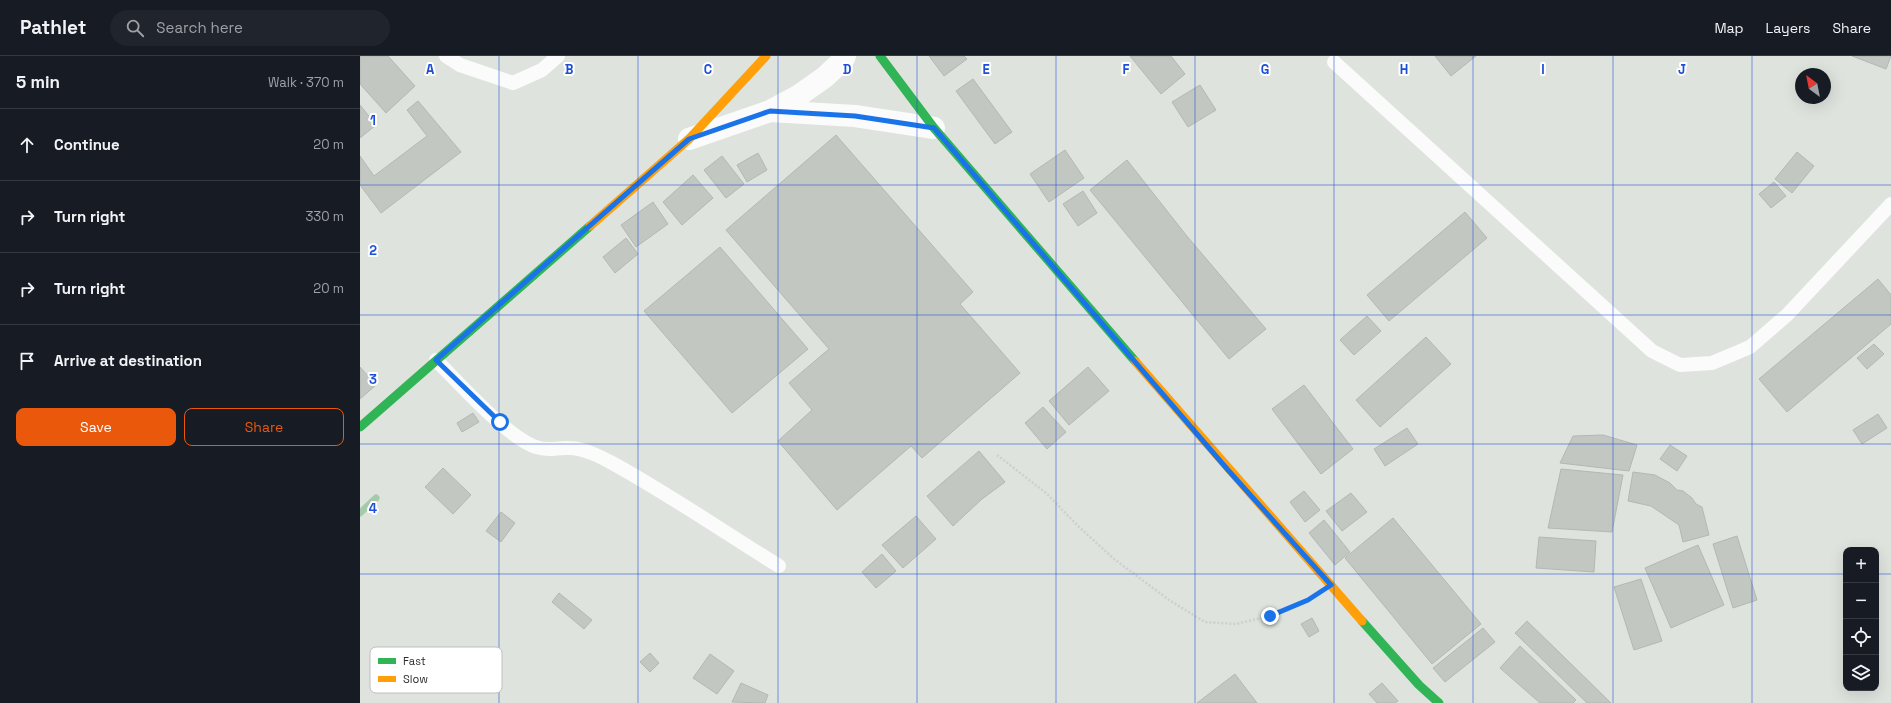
<!DOCTYPE html>
<meta charset="utf-8">
<style>
:root{--surface:#171b24;--page:#20242c;--text:#f1f3f6;--muted:#9ea1a6;--line:#363941;--accent:#ea580c}
body{margin:0;font-family:"Space Grotesk",sans-serif;background:var(--page);color:var(--text)}
.controls{position:absolute;right:12px;bottom:12px;display:grid;overflow:hidden;border-radius:8px;box-shadow:0 4px 16px #0002}
.controls button{width:36px;height:36px;display:grid;place-items:center;padding:0;border:0;border-bottom:1px solid var(--line);background:var(--surface);color:var(--text);font:20px sans-serif}
.compass{position:absolute;left:1435px;top:12px;width:36px;height:36px;border-radius:50%;background:var(--surface);box-shadow:0 4px 16px #0002;rotate:328deg}
.stop{position:absolute;width:12px;height:12px;margin:-9px;border:3px solid #1a73e8;border-radius:50%;background:#fff}
.stop.end{background:#1a73e8;border-color:#fff;box-shadow:0 1px 4px #0008}
.list{margin:0;padding:0;list-style:none}
h2{display:flex;justify-content:space-between;align-items:center;height:52px;margin:0;padding:0 16px;font-size:17px}
h2 small{font-size:13px;font-weight:400;color:var(--muted)}
.list li{display:grid;grid-template-columns:26px 1fr auto;gap:12px;align-items:center;box-sizing:border-box;height:72px;padding:0 16px;border-top:1px solid var(--line)}
.list b{display:block;font-size:15px;white-space:nowrap}
.list em{font-size:13px;font-style:normal;color:var(--muted)}
.actions{display:flex;gap:8px;padding:12px 16px}
.actions a{flex:1;padding:9px 0;border:1px solid var(--accent);border-radius:8px;text-align:center;font-size:14px;color:var(--accent)}
.actions .main{background:var(--accent);color:#fff}
.icon{flex:none;width:22px;height:22px;fill:none;stroke:currentColor;stroke-width:2;stroke-linecap:round;stroke-linejoin:round}
.map{position:relative;flex:none;width:1531px;height:647px;overflow:hidden}
header{display:flex;align-items:center;gap:24px;box-sizing:border-box;height:56px;padding:0 20px;background:var(--surface);border-bottom:1px solid var(--line)}
header strong{font-size:19px}
nav{display:flex;gap:22px;margin-inline-start:auto;font-size:14px}
.search{width:280px;height:36px;background:var(--page);display:flex;align-items:center;gap:10px;box-sizing:border-box;padding:0 14px;border-radius:22px;color:var(--muted);font-size:15px}
main{display:flex}
aside{flex:1;background:var(--surface)}
.map>svg:first-child{display:block}
</style>
<header>
<strong>Pathlet</strong>
<div class="search"><svg class="icon" aria-label="search" viewBox="0 0 24 24"><circle cx="10" cy="10" r="6"/><path d="M15 15l6 6"/></svg>Search here</div>
<nav><a>Map</a><a>Layers</a><a>Share</a></nav>
</header>
<main>
<aside>
<h2>5 min<small>Walk · 370 m</small></h2>
<ul class="list">
<li><svg class="icon" aria-label="ahead" viewBox="0 0 24 24"><path d="M12 20V5M6 11l6-6 6 6"/></svg><div><b>Continue</b></div><em>20 m</em></li>
<li><svg class="icon" aria-label="right" viewBox="0 0 24 24"><path d="M7 20v-9h11M14 6l5 5-5 5"/></svg><div><b>Turn right</b></div><em>330 m</em></li>
<li><svg class="icon" aria-label="right" viewBox="0 0 24 24"><path d="M7 20v-9h11M14 6l5 5-5 5"/></svg><div><b>Turn right</b></div><em>20 m</em></li>
<li><svg class="icon" aria-label="arrive" viewBox="0 0 24 24"><path d="M6 21V4h12l-3 4 3 4H6"/></svg><div><b>Arrive at destination</b></div></li>
</ul>
<div class="actions"><a class="main">Save</a><a>Share</a></div>
</aside>
<div class="map">
<svg width="1531" height="647" viewBox="0 0 1531 647">
<rect width="100%" height="100%" fill="#dee3de"/>
<g fill="none" stroke-linecap="round" stroke-linejoin="round">
<path stroke="#a5caa9" stroke-width="7" d="M0,457L16,442"/>
</g>
<path fill="#c2c7c2" stroke="#b3b8b4" d="M0,0H28L55,30L26,57L0,28Z
M569,0H604L607,3L584,20Z
M770,0H811L825,18L801,38Z
M1075,0H1116L1091,20Z
M1492,0H1531L1526,13Z
M613,23L652,76L635,88L596,35Z
M840,29L856,54L828,71L812,46Z
M58,45L101,96L21,157L0,129V100L14,120L67,80L47,54Z
M0,49L16,69L0,82Z
M476,79L613,236L600,248L660,317L562,402L551,390L477,454L418,385L452,354L429,327L469,293L366,174Z
M705,94L724,122L689,146L670,118Z
M1437,96L1454,110L1432,137L1415,123Z
M398,97L407,114L387,126L377,109Z
M362,100L384,128L366,142L344,114Z
M767,104L826,179L906,273L869,303L730,134Z
M333,119L353,142L322,169L303,146Z
M1414,126L1426,140L1411,152L1399,138Z
M723,135L737,157L718,170L703,148Z
M293,146L308,168L276,191L261,169Z
M1105,156L1127,182L1029,265L1007,239Z
M266,182L278,198L255,217L243,201Z
M360,191L448,293L372,357L284,255Z
M1518,223L1531,239V268L1427,356L1399,323Z
M1007,260L1021,275L994,299L980,284Z
M1066,281L1091,308L1020,371L996,344Z
M1514,288L1524,298L1507,313L1497,302Z
M0,311L16,329L0,343Z
M728,311L749,335L709,369L689,345Z
M944,329L993,393L961,418L912,353Z
M683,351L706,376L687,393L665,367Z
M113,357L119,366L102,376L97,367Z
M1518,358L1527,372L1502,388L1493,374Z
M1047,372L1058,388L1025,410L1014,393Z
M1243,379L1277,389L1269,415L1200,407L1213,380Z
M1310,389L1327,400L1317,415L1300,403Z
M619,395L645,426L622,443L593,470L567,440Z
M83,412L111,439L93,458L65,431Z
M1201,413L1263,419L1252,476L1188,472Z
M1273,416L1295,419L1310,427L1317,434L1323,435L1332,442L1336,448L1342,451L1349,479L1323,486L1319,469L1291,450L1268,445Z
M944,435L960,454L945,466L930,446Z
M991,437L1007,456L982,475L966,455Z
M141,456L155,467L141,486L126,475Z
M556,460L576,483L543,512L522,489Z
M1033,462L1121,568L1072,608L985,502Z
M964,464L990,496L975,509L949,477Z
M1377,480L1397,544L1373,552L1353,488Z
M1179,481L1236,485L1234,516L1176,512Z
M1338,489L1364,549L1311,572L1285,512Z
M522,498L536,515L516,532L502,516Z
M1281,523L1302,585L1274,594L1254,531Z
M199,537L232,564L224,573L192,546Z
M952,562L959,575L949,581L941,568Z
M1167,565L1204,601L1251,647H1227L1155,577Z
M1123,572L1135,586L1085,626L1073,612Z
M1160,590L1183,612L1216,644L1213,647H1180L1140,612Z
M290,597L299,607L290,616L280,606Z
M350,598L374,615L357,638L333,622Z
M875,618L897,647H837Z
M381,627L408,639L405,647L372,646Z
M1022,627L1038,645L1035,647H1017L1009,638Z"/>
<g fill="none" stroke-linecap="round" stroke-linejoin="round">
<path stroke="#cecfce" stroke-width="2.5" stroke-dasharray="2 2" stroke-linecap="butt" d="M637,399L686,437L718,470L754,503L809,544L845,566L876,568L910,560L950,542"/>
<path stroke="#fafbfa" stroke-width="14" d="M86,0L100,9L153,27L182,14L198,0
M974,6L1292,295L1320,309L1352,307L1390,291L1427,259L1531,148
M76,304C98,326 149,383 176,391C190,396 196,391 209,392C224,392 241,401 254,408C310,439 364,476 419,510"/>
<path stroke="#fafbfa" stroke-width="22" d="M410,55L495,60L574,72
M329,83L410,55L438,40L465,21L483,4L485,0"/>
<path stroke="#30b455" stroke-width="9" d="M520,0L574,72L775,305
M0,371L230,170
M1002,565L1059,629L1079,647"/>
<path stroke="#ff9f0a" stroke-width="9" d="M230,170L329,83L406,0
M775,305L1002,565"/>
</g>
<g fill="none" stroke-linecap="round" stroke-linejoin="round">
<path stroke="#1a73e8" stroke-width="5" d="M140,366L76,304L329,83L410,55L495,60L574,72L868,414L971,529L948,544L910,560"/>
</g>
<path fill="none" stroke="#1d4ed8" stroke-width="1" stroke-opacity="0.55" d="M139,0V647M278,0V647M418,0V647M557,0V647M696,0V647M835,0V647M974,0V647M1113,0V647M1253,0V647M1392,0V647M0,129H1531M0,259H1531M0,388H1531M0,518H1486M1516,518H1531"/>
<rect x="10" y="591" width="132" height="46" rx="6" fill="#fff" stroke="#bfc0bf" stroke-width="1"/>
<rect x="18" y="602" width="18" height="6" fill="#30b455"/>
<rect x="18" y="620" width="18" height="6" fill="#ff9f0a"/>
<g font-size="11" fill="#292d2a">
<text x="43" y="609">Fast</text>
<text x="43" y="627">Slow</text>
</g>
<g font-size="13" text-anchor="middle" font-weight="bold" fill="#1d4ed8" stroke="#fff" stroke-width="4" stroke-linejoin="round" paint-order="stroke">
<text x="70" y="18">A</text>
<text x="209" y="18">B</text>
<text x="348" y="18">C</text>
<text x="487" y="18">D</text>
<text x="626" y="18">E</text>
<text x="766" y="18">F</text>
<text x="905" y="18">G</text>
<text x="1044" y="18">H</text>
<text x="1183" y="18">I</text>
<text x="1322" y="18">J</text>
<text x="13" y="69">1</text>
<text x="13" y="199">2</text>
<text x="13" y="328">3</text>
<text x="13" y="457">4</text>
</g>
</svg>
<div class="controls">
<button>+</button>
<button>−</button>
<button><svg class="icon" aria-label="locate" viewBox="0 0 24 24"><circle cx="12" cy="12" r="6"/><path d="M12 2v4M12 18v4M2 12h4M18 12h4"/></svg></button>
<button><svg class="icon" aria-label="layers" viewBox="0 0 24 24"><path d="M12 4l9 5-9 5-9-5zM3 14l9 5 9-5"/></svg></button>
</div>
<svg class="compass" viewBox="-18 -18 36 36"><path d="M0-13l5 13h-10z" fill="#e53935"/><path d="M0 13l5-13h-10z" fill="#9ea1a6"/></svg>
<div class="stop" style="left:140px;top:366px"></div>
<div class="stop end" style="left:910px;top:560px"></div>
</div>
</main>
